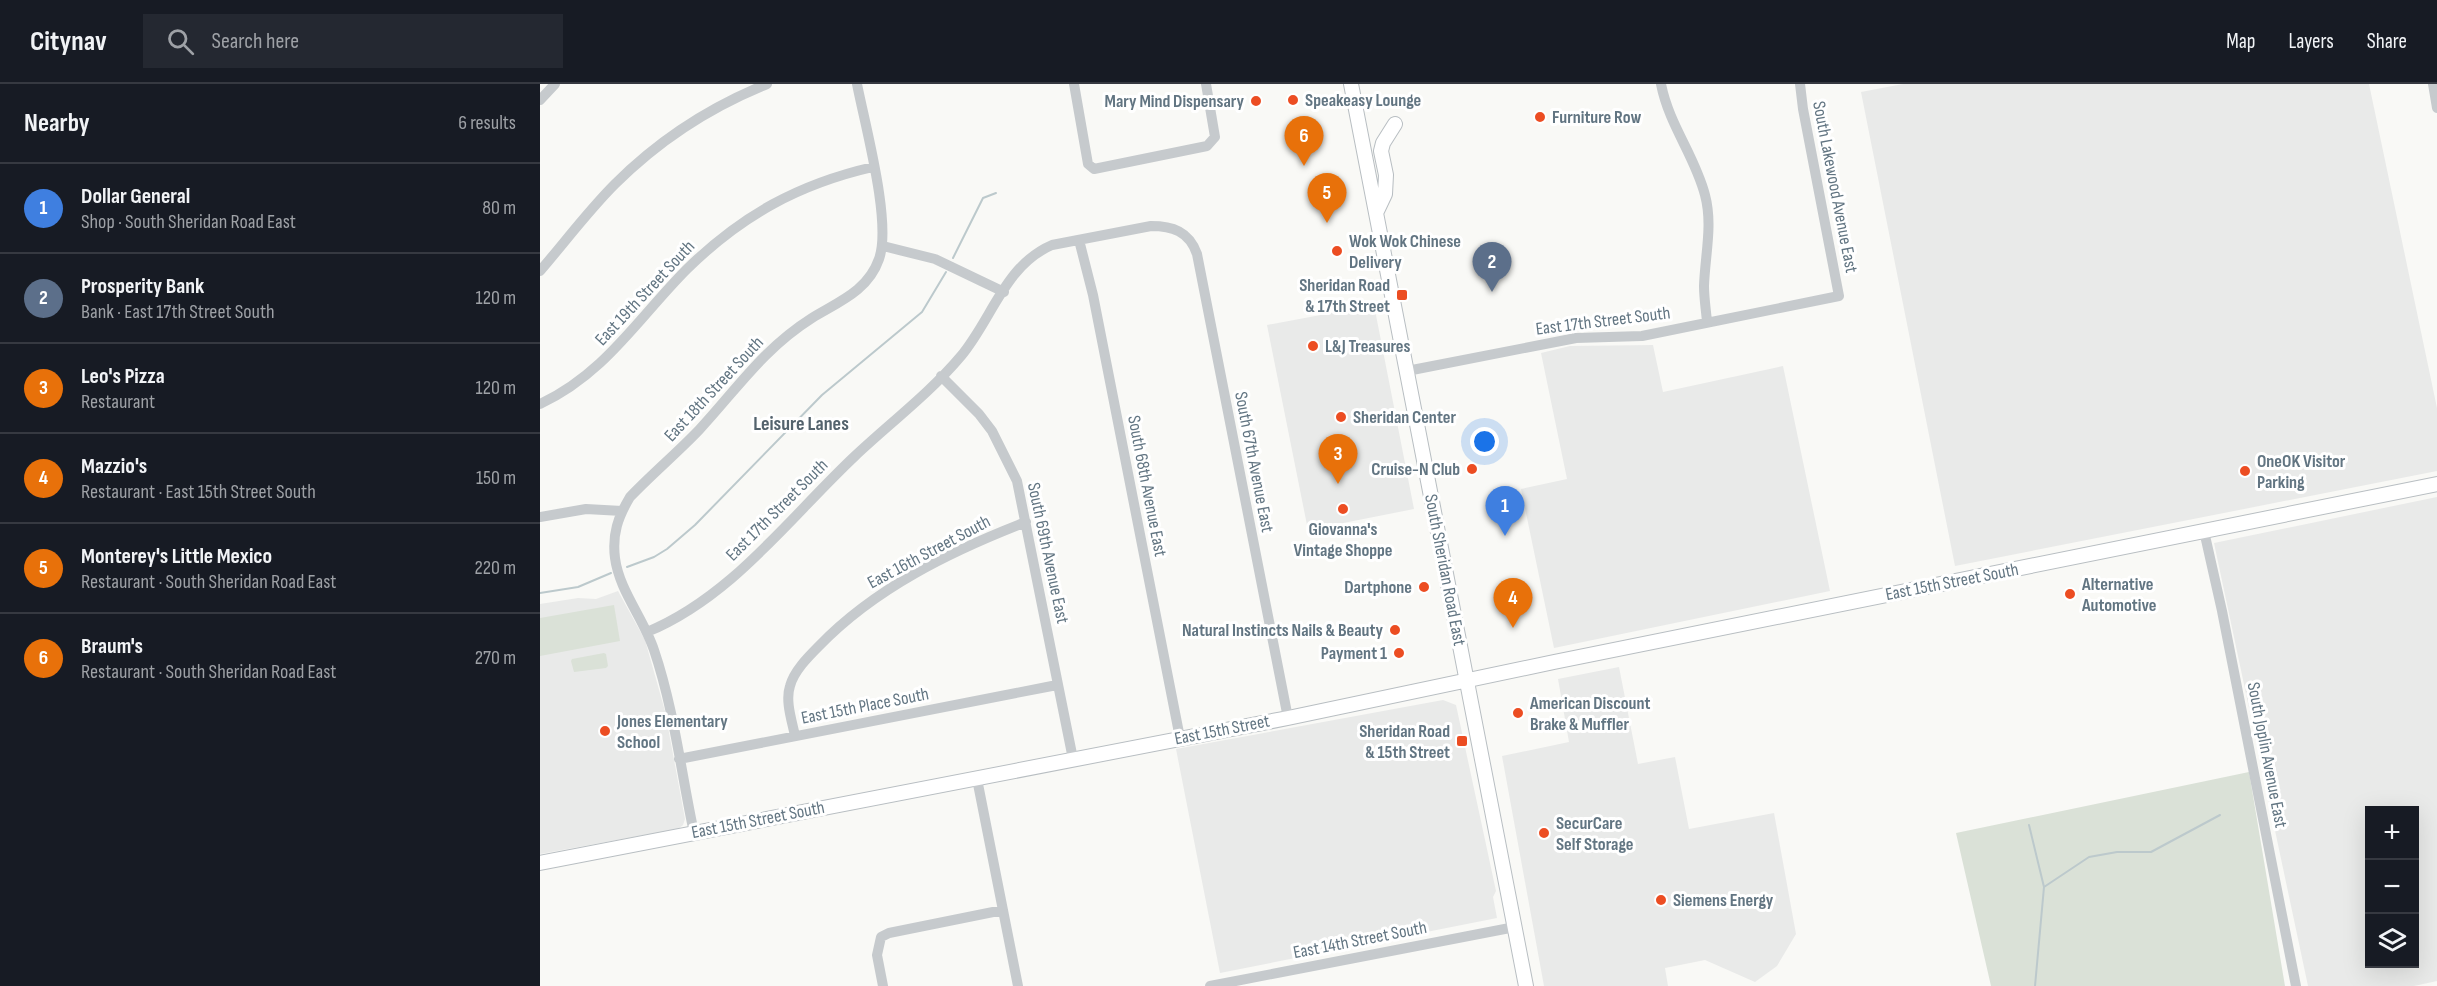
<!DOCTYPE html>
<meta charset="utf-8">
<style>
:root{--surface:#171b24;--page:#242831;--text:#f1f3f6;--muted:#9ea1a6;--line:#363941;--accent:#ec4d22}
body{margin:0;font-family:"Sofia Sans Condensed",sans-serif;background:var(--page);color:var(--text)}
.controls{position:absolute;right:18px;bottom:18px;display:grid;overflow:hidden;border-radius:0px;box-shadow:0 6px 24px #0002}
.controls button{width:54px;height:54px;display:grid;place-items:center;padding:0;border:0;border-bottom:2px solid var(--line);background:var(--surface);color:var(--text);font:30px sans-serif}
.you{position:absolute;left:945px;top:358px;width:21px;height:21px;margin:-15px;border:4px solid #fff;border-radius:50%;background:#1a73e8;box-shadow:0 0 0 9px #1a73e833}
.badge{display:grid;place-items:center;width:39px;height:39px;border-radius:50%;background:var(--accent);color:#fff;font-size:20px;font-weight:700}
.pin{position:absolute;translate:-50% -50px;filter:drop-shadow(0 2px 3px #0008)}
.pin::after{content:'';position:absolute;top:32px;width:21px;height:18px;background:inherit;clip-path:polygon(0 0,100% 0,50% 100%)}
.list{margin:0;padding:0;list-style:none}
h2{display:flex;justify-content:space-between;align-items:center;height:78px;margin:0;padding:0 24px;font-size:26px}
h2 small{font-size:20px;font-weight:400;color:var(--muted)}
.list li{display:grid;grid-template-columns:39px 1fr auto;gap:18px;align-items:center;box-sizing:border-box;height:90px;padding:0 24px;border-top:2px solid var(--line)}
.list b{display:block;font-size:22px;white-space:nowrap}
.list p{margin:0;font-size:20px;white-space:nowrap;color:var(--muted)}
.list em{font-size:20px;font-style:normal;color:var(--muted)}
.icon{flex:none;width:33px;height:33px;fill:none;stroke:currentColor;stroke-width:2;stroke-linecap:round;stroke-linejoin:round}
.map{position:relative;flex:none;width:1897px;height:902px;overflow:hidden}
header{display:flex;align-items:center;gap:36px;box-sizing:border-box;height:84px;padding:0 30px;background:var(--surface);border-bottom:2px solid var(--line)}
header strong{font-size:28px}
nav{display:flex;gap:33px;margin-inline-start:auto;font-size:21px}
.search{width:420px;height:54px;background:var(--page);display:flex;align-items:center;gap:15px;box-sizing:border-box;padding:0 21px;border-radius:0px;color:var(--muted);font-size:22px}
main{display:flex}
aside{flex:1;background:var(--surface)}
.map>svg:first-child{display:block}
</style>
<header>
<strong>Citynav</strong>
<div class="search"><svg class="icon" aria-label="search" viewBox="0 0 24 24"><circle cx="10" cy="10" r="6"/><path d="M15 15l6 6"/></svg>Search here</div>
<nav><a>Map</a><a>Layers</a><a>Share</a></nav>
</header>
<main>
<aside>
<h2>Nearby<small>6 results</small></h2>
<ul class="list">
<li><span class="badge" style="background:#3f7fe0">1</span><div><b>Dollar General</b><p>Shop · South Sheridan Road East</p></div><em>80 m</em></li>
<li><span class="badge" style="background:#5c6f8a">2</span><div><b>Prosperity Bank</b><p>Bank · East 17th Street South</p></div><em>120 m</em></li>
<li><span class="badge" style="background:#e8710a">3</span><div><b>Leo's Pizza</b><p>Restaurant</p></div><em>120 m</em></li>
<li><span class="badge" style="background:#e8710a">4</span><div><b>Mazzio's</b><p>Restaurant · East 15th Street South</p></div><em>150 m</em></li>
<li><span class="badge" style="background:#e8710a">5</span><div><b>Monterey's Little Mexico</b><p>Restaurant · South Sheridan Road East</p></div><em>220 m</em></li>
<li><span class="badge" style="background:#e8710a">6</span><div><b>Braum's</b><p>Restaurant · South Sheridan Road East</p></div><em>270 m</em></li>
</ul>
</aside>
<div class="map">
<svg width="1897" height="902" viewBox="0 0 1897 902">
<rect width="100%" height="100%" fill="#f9f9f6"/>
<path fill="#e9eae9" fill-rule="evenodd" d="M1363,0H1829L1897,324V387L1415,482L1321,8Z
M834,221L874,425L768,446L727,241Z
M1113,261L1123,308L1243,282L1290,507L1014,564L981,405L1027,395L1001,269L1030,262Z
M1897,413V897L1874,902H1768L1674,459ZM1830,726H1874V880H1830Z
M78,507L105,556L125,627L145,735L143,741L138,745L0,770V520L38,514L56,515Z
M1079,583L1098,680L1135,673L1149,745L1234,729L1256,850L1237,882L1215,898L1165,876L1125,884L1128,902H1004L962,672L1029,658L1018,595Z
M903,616L916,621L956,807L953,813L957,834L680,889L636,665Z"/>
<path fill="#dae1d7" d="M74,521L80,557L0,572V534Z
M64,569L66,570L68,582L66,584L34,588L31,577L32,575Z
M1709,688L1745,902H1451L1416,749Z"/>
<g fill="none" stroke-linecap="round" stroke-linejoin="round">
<path stroke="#bcc9cc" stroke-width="2" d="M413,174L443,114L456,109
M87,483L114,473L127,465L155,441L282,311L382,228L406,188
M0,509L38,503L71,489
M1489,741L1504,803L1495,902
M1504,803L1549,773L1577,768H1611L1680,731"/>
<defs>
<path id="secondary" d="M811,0L986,902
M836,129L845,110L846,91L841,67L843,59L855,40
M0,779L748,634L1014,578L1897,400"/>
</defs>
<use href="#secondary" stroke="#b8bec2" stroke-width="16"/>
<path stroke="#c6cacd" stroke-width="10" d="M534,0L548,80L554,85L667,62L675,53L666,0
M1121,0C1129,41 1155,72 1165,111C1173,141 1165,171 1164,202C1164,214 1166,226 1167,238
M1893,0L1897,24
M0,16L15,0
M539,156L553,211L640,654
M343,162L395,175L464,208
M0,187C25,158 48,127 75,100C119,56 170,23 227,0
M867,287L1036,254L1102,252L1299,212L1263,25L1260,0
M401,292L439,330L452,347L477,397L533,675
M0,320C65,290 99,233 147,185C202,131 259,100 333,83
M0,433L46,425L82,427
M1664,447L1682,527L1756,902
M107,548C192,513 249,434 315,372C350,339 390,309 421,272C452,235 465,181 512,161L611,142C632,142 649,147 657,170L748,634
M255,652C252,637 245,617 250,602C254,587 268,573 279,562C335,504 411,467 486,438
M139,675L517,601
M437,695L478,902
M154,749C141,688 134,625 114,566C104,535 79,506 75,474C72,450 78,433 90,413C112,390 137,369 159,346C197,305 223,265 272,234C298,218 328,207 339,175C352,139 325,41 317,0
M343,902L337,871L341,853L349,849L463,826
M670,902L975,843"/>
<use href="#secondary" stroke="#fff" stroke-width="14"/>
</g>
<g fill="#ec4d22" stroke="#fff" stroke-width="2">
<circle cx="753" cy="16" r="6"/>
<circle cx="716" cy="17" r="6"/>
<circle cx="1000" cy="33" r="6"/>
<circle cx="797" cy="167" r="6"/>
<rect x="856" y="205" width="12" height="12" rx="3"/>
<circle cx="773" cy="262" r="6"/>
<circle cx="801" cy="333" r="6"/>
<circle cx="932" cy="385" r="6"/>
<circle cx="1705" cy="387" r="6"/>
<circle cx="803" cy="425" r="6"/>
<circle cx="884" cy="503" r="6"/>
<circle cx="1530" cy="510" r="6"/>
<circle cx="855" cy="546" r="6"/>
<circle cx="859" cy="569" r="6"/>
<circle cx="978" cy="629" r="6"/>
<circle cx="65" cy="647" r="6"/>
<rect x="916" y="651" width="12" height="12" rx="3"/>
<circle cx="1004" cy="749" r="6"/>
<circle cx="1121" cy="816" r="6"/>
</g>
<g text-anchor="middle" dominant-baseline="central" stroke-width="6" stroke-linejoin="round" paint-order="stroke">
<g font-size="18" font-weight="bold" fill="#627582" stroke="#fff" text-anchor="start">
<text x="765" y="16">Speakeasy Lounge</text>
<text x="704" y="17" text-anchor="end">Mary Mind Dispensary</text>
<text x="1012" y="33">Furniture Row</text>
<text x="809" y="157">Wok Wok Chinese<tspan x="809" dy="21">Delivery</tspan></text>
<text x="850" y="201" text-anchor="end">Sheridan Road<tspan x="850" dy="21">&amp; 17th Street</tspan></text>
<text x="785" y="262">L&amp;J Treasures</text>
<text x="813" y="333">Sheridan Center</text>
<text x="1717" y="377">OneOK Visitor<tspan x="1717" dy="21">Parking</tspan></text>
<text x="920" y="385" text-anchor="end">Cruise-N Club</text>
<text x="803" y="445" text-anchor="middle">Giovanna's<tspan x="803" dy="21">Vintage Shoppe</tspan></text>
<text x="1542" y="500">Alternative<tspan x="1542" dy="21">Automotive</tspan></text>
<text x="872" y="503" text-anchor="end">Dartphone</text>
<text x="843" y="546" text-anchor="end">Natural Instincts Nails &amp; Beauty</text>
<text x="847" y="569" text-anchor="end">Payment 1</text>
<text x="990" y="619">American Discount<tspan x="990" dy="21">Brake &amp; Muffler</tspan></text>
<text x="77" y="637">Jones Elementary<tspan x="77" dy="21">School</tspan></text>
<text x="910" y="647" text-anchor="end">Sheridan Road<tspan x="910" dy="21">&amp; 15th Street</tspan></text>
<text x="1016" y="739">SecurCare<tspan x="1016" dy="21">Self Storage</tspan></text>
<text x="1133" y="816">Siemens Energy</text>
</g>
<g font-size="18" fill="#627582" stroke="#fff">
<text transform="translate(1295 103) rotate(79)">South Lakewood Avenue East</text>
<text transform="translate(105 209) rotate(-47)">East 19th Street South</text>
<text transform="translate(1063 237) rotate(-7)">East 17th Street South</text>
<text transform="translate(174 305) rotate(-47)">East 18th Street South</text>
<text transform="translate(714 378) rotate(79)">South 67th Avenue East</text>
<text transform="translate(607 402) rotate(79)">South 68th Avenue East</text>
<text transform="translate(237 426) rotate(-45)">East 17th Street South</text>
<text transform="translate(389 468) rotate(-28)">East 16th Street South</text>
<text transform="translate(508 469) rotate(78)">South 69th Avenue East</text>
<text transform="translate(905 486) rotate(79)">South Sheridan Road East</text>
<text transform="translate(1412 498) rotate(-11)">East 15th Street South</text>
<text transform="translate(325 622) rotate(-11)">East 15th Place South</text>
<text transform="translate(682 646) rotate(-11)">East 15th Street</text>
<text transform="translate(1727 671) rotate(79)">South Joplin Avenue East</text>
<text transform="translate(218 736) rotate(-11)">East 15th Street South</text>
<text transform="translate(820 856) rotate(-11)">East 14th Street South</text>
</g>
<g font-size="20" font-weight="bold" fill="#54636d" stroke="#fff">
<text x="261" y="340">Leisure Lanes</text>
</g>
</g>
</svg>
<div class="controls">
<button>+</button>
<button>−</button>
<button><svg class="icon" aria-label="layers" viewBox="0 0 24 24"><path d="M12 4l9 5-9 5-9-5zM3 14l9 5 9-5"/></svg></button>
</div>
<div class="you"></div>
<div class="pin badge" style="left:965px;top:452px;background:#3f7fe0">1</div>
<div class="pin badge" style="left:952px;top:208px;background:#5c6f8a">2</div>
<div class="pin badge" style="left:798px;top:400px;background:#e8710a">3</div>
<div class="pin badge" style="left:973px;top:544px;background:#e8710a">4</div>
<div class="pin badge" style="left:787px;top:139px;background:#e8710a">5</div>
<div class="pin badge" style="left:764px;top:82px;background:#e8710a">6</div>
</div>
</main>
